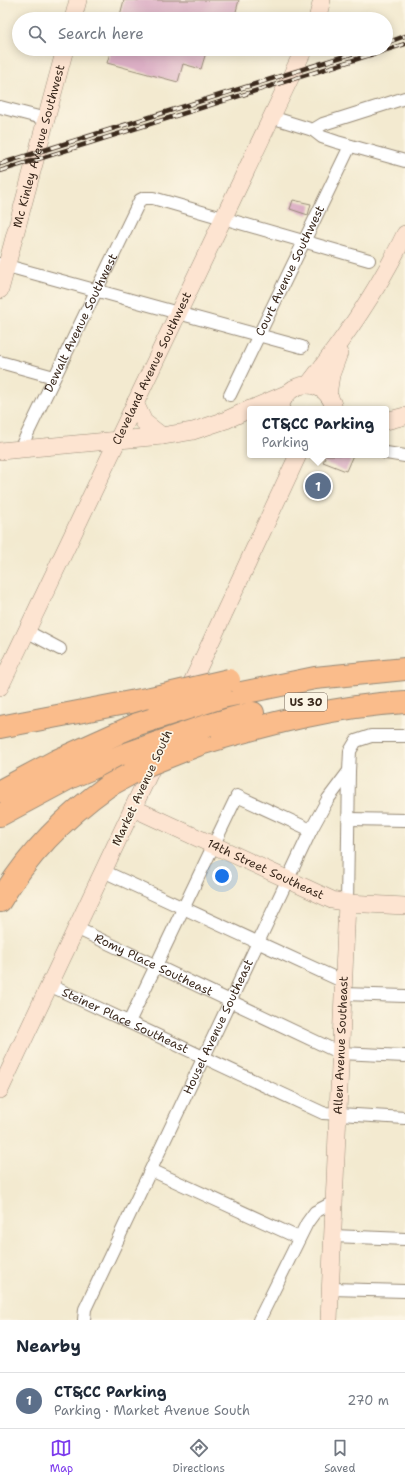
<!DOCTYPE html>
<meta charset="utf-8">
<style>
:root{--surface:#fff;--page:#f2f2f3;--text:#1f2937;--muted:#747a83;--line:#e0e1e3;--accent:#7c3aed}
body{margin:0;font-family:"Shantell Sans",sans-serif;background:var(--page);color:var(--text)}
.you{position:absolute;left:222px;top:876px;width:14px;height:14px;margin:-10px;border:3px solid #fff;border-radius:50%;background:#1a73e8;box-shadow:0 0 0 6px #1a73e833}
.badge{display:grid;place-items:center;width:26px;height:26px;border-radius:50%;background:var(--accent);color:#fff;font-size:13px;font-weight:700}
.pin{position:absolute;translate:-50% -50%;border:2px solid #fff;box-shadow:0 1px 4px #0006}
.popup{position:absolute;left:247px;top:406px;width:142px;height:52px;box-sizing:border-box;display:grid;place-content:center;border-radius:4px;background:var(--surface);filter:drop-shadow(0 1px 3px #0005);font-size:13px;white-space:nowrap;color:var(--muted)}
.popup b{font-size:15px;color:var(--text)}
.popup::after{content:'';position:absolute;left:50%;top:100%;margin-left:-8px;border:8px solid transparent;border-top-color:var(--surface)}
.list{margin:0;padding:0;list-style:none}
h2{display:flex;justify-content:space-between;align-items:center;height:52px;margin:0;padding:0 16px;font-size:17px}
h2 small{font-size:13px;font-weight:400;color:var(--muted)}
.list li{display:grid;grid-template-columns:26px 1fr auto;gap:12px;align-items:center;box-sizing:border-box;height:56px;padding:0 16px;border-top:1px solid var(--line)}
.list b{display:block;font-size:15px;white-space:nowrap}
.list p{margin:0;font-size:13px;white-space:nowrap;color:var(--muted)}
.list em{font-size:13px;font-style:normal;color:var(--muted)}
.icon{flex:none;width:22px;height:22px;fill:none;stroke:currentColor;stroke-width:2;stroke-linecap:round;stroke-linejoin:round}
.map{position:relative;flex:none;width:405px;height:1320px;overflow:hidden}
.search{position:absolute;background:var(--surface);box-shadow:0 2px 10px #0003;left:12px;right:12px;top:12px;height:44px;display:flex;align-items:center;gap:10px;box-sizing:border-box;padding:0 14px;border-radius:22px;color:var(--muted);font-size:15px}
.sheet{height:108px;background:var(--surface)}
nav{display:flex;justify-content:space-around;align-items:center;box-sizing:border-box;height:56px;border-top:1px solid var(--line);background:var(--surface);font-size:11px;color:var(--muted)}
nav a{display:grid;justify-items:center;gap:2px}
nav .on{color:var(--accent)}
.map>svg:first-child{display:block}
</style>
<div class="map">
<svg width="405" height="1320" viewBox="0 0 405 1320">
<rect width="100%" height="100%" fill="#fcf5e5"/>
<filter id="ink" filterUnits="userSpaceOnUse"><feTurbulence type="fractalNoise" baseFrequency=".025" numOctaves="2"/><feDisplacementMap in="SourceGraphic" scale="8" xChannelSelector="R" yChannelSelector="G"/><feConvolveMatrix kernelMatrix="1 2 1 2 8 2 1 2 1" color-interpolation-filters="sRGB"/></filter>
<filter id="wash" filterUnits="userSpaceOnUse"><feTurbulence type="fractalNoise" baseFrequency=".012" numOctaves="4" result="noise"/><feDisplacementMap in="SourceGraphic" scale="16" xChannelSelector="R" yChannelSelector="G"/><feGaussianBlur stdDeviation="0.9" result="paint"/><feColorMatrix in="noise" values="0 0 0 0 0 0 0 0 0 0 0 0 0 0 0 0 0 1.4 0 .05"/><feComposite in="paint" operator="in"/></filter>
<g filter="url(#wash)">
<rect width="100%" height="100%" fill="#f3ead0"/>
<g id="blocks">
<path fill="#dcafc5" d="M124,0H239L234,19L216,15L215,19H119Z
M111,49H207L201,69L183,64L178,82L107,63Z
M293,200L311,204L308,215L290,209Z
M320,455H353L346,471L323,462L325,458Z"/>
</g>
</g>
<g filter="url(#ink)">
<use href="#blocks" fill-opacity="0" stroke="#978a77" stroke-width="1"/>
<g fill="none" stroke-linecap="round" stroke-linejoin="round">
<defs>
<g id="street">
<path d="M0,107L46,119"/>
<path d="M271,117L313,130L322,137L337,142L405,161"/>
<path d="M313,130L323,124L405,98"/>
<path d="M0,264L302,347"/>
<path d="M0,362L54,377"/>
<path id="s1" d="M230,395L350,146"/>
<path id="s2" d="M20,449L140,200L144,198H153L369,260"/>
<path d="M386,453L405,456"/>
<path d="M28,632L60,649"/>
<path d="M349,819L405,820"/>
<path d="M103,871L344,982"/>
<path d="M347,903L349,771"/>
<path id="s3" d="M76,928L340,1053L405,1056"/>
<path id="s4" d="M49,985L323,1113L405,1118"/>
<path d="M343,994L405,996"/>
<path d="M129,1022L237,796L311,830"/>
<path d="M151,1170L299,1238"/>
<path d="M333,1236L405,1239"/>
<path d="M331,1289L405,1291"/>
<path id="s5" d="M84,1320L85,1309L311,830L328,799L349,771L350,751L356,741L371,736H405"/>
<path d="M259,1320L307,1223L315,1212L334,1202"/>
</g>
<g id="secondary">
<path d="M73,19L78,0"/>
<path d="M317,19L322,0"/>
<path id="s6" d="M0,290L65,49"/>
<path d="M308,385C345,337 379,289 405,234"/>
<path d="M328,395L331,375L339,353"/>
<path d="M135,403L144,422L162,436"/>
<path d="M251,409L288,393"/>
<path d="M280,409C286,377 328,377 334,409"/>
<path d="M386,421L405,416"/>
<path d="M0,451L162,436L193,431L226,420L250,409"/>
<path id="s7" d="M0,687L304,49"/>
<path d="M185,697L298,455"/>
<path id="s8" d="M133,808L332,900L347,903L405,906"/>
<path d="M0,1090L157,757"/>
<path id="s9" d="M329,1320L347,903"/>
</g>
<path id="highway" d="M222,697L315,678L405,669
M208,725L253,713
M0,727L151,698
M200,744C268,724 334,706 405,702
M0,791L56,761L138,724
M0,815L71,777L126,754
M0,901C28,854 63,818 108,786"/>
</defs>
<use href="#street" stroke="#978a77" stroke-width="14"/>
<use href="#secondary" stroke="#978a77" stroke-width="18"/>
<use href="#highway" stroke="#978a77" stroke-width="24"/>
<use href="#street" stroke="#fff" stroke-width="12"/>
<use href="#secondary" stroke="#fde4d1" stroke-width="17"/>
<use href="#highway" stroke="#fabc8b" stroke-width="22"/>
<defs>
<path id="rail" d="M386,43L405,36
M0,164L367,49
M0,171L405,44"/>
</defs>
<use href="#rail" stroke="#3b2a1e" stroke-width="4.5"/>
<use href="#rail" stroke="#fcf5e5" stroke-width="3" stroke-dasharray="9" stroke-linecap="butt"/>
<defs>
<path id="highway-bridge" d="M151,698L229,680
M138,724L222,697
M126,754L208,725
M108,786L147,765L200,744"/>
</defs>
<use href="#highway-bridge" stroke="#978a77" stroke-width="24" stroke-linecap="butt"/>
<use href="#highway-bridge" stroke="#fabc8b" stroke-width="22"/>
</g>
</g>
<g text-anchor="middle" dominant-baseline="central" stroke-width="3.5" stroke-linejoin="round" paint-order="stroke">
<rect fill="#fcf5e5" stroke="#75675a" stroke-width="1" x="285" y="693" width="42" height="18" rx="3"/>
<g font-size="11" font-weight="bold" fill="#3b2a1e">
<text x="306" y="702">US 30</text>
</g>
<g font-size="12" fill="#3b2a1e" stroke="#fcf5e5">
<text stroke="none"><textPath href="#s6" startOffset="149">Mc Kinley Avenue Southwest</textPath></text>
<text stroke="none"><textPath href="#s1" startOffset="138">Court Avenue Southwest</textPath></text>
<text stroke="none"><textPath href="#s2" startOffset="140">Dewalt Avenue Southwest</textPath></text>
<text stroke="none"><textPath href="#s7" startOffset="353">Cleveland Avenue Southwest</textPath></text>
<text transform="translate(142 788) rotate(-65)">Market Avenue South</text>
<text stroke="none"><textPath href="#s8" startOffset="146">14th Street Southeast</textPath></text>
<text stroke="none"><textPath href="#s3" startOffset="86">Romy Place Southeast</textPath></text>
<text stroke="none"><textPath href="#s4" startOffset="84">Steiner Place Southeast</textPath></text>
<text stroke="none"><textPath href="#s5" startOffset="323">Housel Avenue Southeast</textPath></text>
<text stroke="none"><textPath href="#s9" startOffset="275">Allen Avenue Southeast</textPath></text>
</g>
</g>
</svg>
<div class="you"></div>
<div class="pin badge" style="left:318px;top:486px;background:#5c6f8a">1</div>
<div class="popup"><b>CT&amp;CC Parking</b>Parking</div>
<div class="search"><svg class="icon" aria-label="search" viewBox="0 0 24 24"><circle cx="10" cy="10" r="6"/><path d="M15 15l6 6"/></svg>Search here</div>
</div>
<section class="sheet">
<h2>Nearby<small></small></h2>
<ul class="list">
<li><span class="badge" style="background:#5c6f8a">1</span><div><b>CT&amp;CC Parking</b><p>Parking · Market Avenue South</p></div><em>270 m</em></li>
</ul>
</section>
<nav>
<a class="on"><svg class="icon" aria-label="map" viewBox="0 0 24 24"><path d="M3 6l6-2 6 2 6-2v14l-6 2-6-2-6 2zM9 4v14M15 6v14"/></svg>Map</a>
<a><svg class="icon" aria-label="directions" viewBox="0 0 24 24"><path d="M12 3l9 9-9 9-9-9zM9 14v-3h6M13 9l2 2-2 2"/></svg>Directions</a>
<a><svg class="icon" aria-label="saved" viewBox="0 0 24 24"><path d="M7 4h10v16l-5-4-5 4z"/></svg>Saved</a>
</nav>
